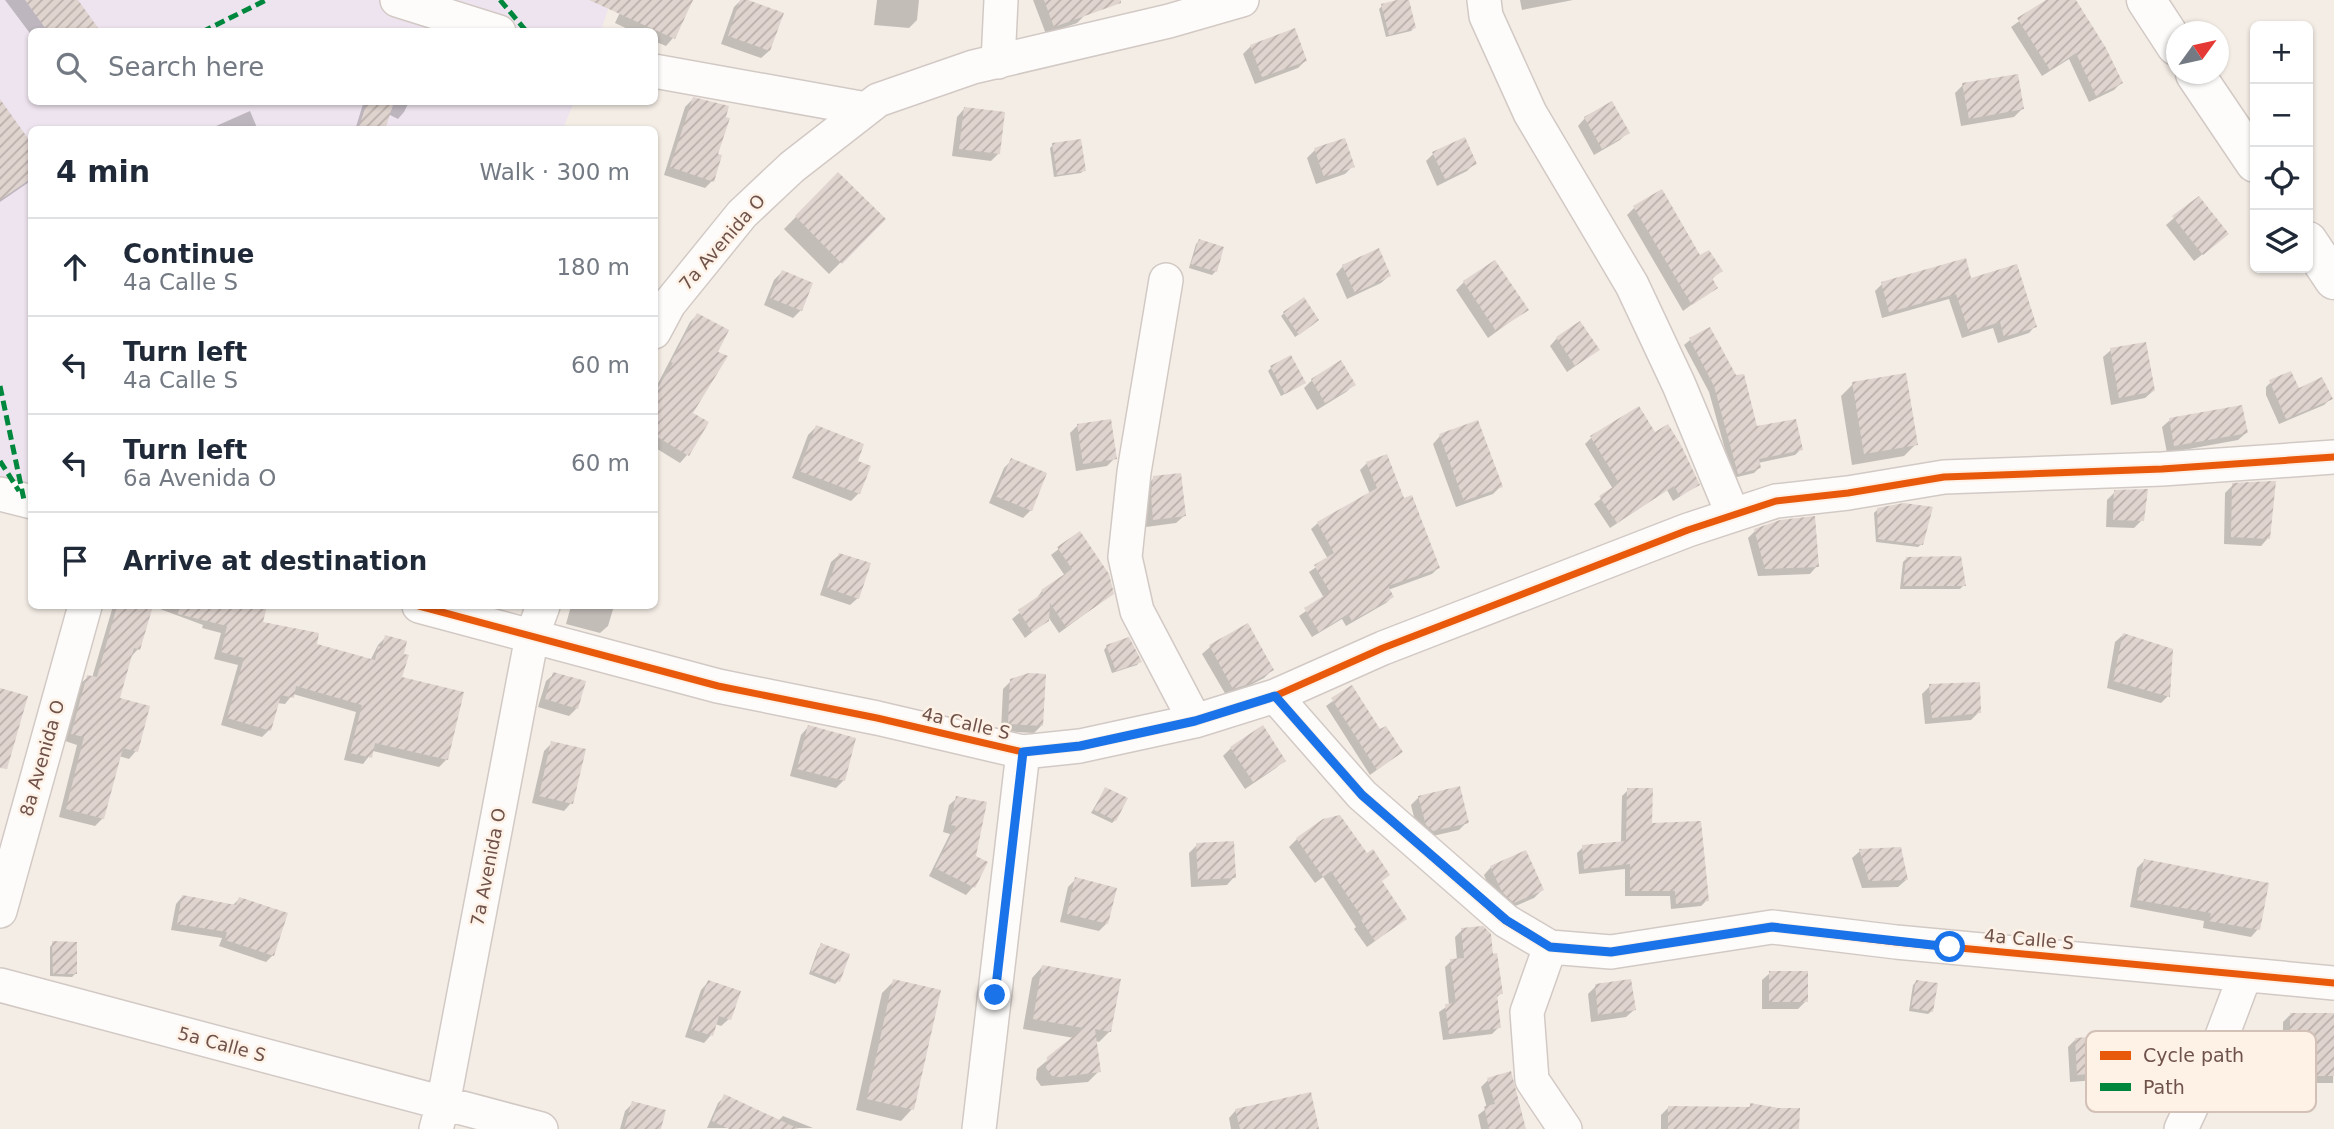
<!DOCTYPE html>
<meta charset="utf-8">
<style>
:root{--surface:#fff;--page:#f2f2f3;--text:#1f2937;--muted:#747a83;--line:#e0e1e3}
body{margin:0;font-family:"DejaVu Sans",sans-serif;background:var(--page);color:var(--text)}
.controls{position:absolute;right:21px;top:21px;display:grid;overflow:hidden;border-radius:10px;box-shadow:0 2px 5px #0004}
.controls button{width:63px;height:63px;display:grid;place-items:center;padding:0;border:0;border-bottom:2px solid var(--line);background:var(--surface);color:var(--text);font:35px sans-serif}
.compass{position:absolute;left:2166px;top:21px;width:63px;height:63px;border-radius:50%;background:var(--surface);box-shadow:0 2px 5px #0004;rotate:57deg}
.stop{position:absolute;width:21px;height:21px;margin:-16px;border:5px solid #1a73e8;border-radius:50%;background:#fff}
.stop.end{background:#1a73e8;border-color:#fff;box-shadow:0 2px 7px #0008}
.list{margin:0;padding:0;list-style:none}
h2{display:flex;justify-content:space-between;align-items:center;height:91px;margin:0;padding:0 28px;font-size:30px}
h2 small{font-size:23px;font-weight:400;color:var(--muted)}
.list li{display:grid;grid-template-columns:46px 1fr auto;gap:21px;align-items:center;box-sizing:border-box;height:98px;padding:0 28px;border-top:2px solid var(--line)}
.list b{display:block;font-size:26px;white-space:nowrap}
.list p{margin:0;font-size:23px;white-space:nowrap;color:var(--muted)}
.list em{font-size:23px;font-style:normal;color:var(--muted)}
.icon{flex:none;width:38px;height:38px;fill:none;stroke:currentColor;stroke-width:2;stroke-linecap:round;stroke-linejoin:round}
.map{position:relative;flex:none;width:2334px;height:1129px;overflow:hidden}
.search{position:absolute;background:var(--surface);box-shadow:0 2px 5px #0004;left:28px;top:28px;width:630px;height:77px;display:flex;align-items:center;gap:18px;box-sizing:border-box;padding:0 24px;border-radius:10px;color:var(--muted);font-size:26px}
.panel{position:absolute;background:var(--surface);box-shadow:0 2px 5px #0004;left:28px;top:126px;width:630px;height:483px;border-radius:10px}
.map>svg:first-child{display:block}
</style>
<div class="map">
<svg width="2334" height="1129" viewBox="0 0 2334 1129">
<defs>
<pattern id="building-hatch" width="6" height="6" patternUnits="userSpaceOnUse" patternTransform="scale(1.75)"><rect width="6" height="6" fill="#e0d4cf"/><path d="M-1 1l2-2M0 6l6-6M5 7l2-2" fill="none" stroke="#baafaa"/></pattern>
</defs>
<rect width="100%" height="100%" fill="#f4ede6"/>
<path fill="#eee4ef" d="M0,0H611L601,31L32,32V102H574L563,129L32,130L31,495L0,488Z"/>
<path fill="#0003" d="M5,0H76L99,32H32V36Z
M626,0H691L673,38L666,46L654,41V32H634L615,23Z
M741,0H743L769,51L761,58L721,44L734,7Z
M877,0H919L917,20L909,28L874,25Z
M1033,0H1079L1085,15L1077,23L1046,34Z
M1408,0L1415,27L1411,31L1386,37L1379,9L1382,6Z
M1520,0H1573L1522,10Z
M2049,0H2074L2121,83L2114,90L2089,102L2069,59L2042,76L2011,27Z
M1251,46L1305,61L1298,68L1255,84L1243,54Z
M1963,85L2022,109L2014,117L1961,126L1955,93Z
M693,99L712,181L705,188L664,175L685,107Z
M0,102L32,147V180L0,202Z
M358,102H409L404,112L398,119L388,114L383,130H355L363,104Z
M964,109L999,153L991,161L952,156L957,117Z
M250,111L258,130H207Z
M1585,118L1628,132L1620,140L1594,155L1578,126Z
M1053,145L1084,170L1081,173L1054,177L1050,148Z
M1315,150L1353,166L1345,174L1316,184L1307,158Z
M1433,154L1475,163L1467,171L1437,186L1426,161Z
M838,174L884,219L829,274L784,229Z
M1634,208L1700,258L1720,271L1711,280L1715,287L1683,311L1627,215Z
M2174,218L2219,241L2194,261L2166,225Z
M1199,241L1216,271L1212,275L1189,268L1196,244Z
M1343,266L1389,276L1381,283L1347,299L1336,274Z
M782,272L801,310L793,318L764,305L774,280Z
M1970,280L2035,326L2029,333L1998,343L1993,328L1962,338L1949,299L1882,318L1875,291L1882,284Z
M1464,282L1526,310L1488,338L1456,290Z
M1284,313L1314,324L1295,337L1281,316Z
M697,315L687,455L680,463L654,447V391L690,322Z
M1557,338L1598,350L1567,372L1550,346Z
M1690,340L1756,428L1801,449L1795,455L1758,463L1760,467L1754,473L1733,478L1709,392L1684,345Z
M2111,350L2153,391L2145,398L2111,405L2103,357Z
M1341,363L1354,385L1346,392L1317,410L1304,388L1312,380Z
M1271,368L1300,386L1281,396L1268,371Z
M2273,380L2298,390L2330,399L2324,405L2279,424L2266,395V387Z
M1853,384L1916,444L1904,456L1852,465L1841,396Z
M1638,408L1654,435L1698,485L1673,501L1667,490L1610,528L1594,504L1613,489L1585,444L1591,438Z
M2170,420L2246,433L2238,440L2167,453L2162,427Z
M1078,425L1115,458L1107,466L1076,471L1070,433Z
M816,427L856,462L859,493L851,501L792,478L808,435Z
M1440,436L1501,486L1493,494L1456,507L1433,444Z
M1012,460L1031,510L1023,518L989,503L1004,468Z
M1367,463L1403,500L1438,568L1432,574L1388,590L1392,597L1386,603L1346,626L1342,619L1312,637L1299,616L1324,598L1309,572L1328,559L1311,529L1318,523L1370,494L1360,470Z
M1154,478L1184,516L1176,523L1146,527L1144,504L1146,486Z
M2233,485L2268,538L2261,546L2224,544L2225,493Z
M2115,492L2142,520L2134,528L2106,527L2107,500Z
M1878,509L1922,544L1918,547L1876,542L1874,513Z
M1756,530L1817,566L1810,574L1758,576L1748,538Z
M1079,533L1112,594L1059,633L1049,618L1025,638L1012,619L1036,599L1042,591L1065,576L1051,555Z
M839,555L858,598L850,605L820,595L831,562Z
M1906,559L1964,585L1960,589H1900L1903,562Z
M113,606H151L138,649L130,658L118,699L136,751L129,759L119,756L103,818L95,826L59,817L77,745L65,741L80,684L88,677L92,678Z
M162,606H265L260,624L315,645L370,661L378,645L386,637L400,678L447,759L439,767L373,751L363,764L344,760L356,712L293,694L285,704L277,703L269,730L262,737L221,725L238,665L214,659L221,633L202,628L203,625L160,609Z
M571,606H614L608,626L600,633L566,624Z
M2123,635L2168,696L2161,703L2107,688L2115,642Z
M1107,646L1140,661L1137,665L1112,673L1104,650Z
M1210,647L1272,670L1264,678L1239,691L1226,695L1202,654Z
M554,674L577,708L569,716L538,707L546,681Z
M1011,681L1042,725L1034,733L1001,731L1003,689Z
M1930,686L1979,712L1971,720L1925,724L1922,694Z
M1351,688L1380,732L1401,752L1370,775L1326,706Z
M808,727L844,780L836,788L790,776L801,735Z
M1262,728L1284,760L1276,768L1245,789L1223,756L1231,748Z
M552,743L571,803L564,811L532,803L544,751Z
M1105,789L1115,820L1112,823L1091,813Z
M1628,790L1650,825L1707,900L1701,906L1671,909L1670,896H1625V869L1579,874L1577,853L1583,847L1621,843L1622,796Z
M1419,797L1467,822L1459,830L1424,838L1418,833L1411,805Z
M957,798L974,857L985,863L973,887L966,895L929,876L950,834L943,832L949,805Z
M1297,839L1381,882L1405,919L1367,947L1354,929L1356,927L1323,877L1315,883L1289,847Z
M1197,845L1234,877L1227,885L1191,887L1189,853Z
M1860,851L1906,880L1898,887L1862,888L1852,858Z
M2145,860L2258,929L2251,937L2203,928L2204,921L2130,907L2137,868Z
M1491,867L1542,890L1534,898L1506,910L1494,899L1484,875Z
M1076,879L1107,923L1099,931L1060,922L1068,887Z
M182,897L232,906L239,899L273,955L266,962L219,946L222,938L171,930L176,904Z
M1462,930L1492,956L1501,993L1495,999L1499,1027L1492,1034L1443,1040L1439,1012L1449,1005L1445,967L1451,961L1457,960L1455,937Z
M53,943L76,973L72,977L50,976V947Z
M821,945L838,981L835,984L809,974L818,949Z
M1042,967L1110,1031L1099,1042L1095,1041L1099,1071L1088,1082L1041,1086L1036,1079L1037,1069L1074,1038L1023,1029L1032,978Z
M1770,973L1806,1001L1798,1009H1762V980Z
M894,981L912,1109L901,1121L856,1110L882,993Z
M708,982L729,1019L721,1026L715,1024L711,1035L704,1043L685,1037L701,990Z
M1916,982L1932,1011L1928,1014L1909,1011L1913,985Z
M1596,986L1634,1010L1626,1017L1591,1022L1588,994Z
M2291,1014H2334L2333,1083H2283V1022Z
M2076,1039L2118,1071L2110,1079L2070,1082L2068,1047Z
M1488,1080L1523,1129H1481L1478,1115L1487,1108L1481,1087Z
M724,1097L778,1121L783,1116L813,1128H707L718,1103Z
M633,1103L659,1129H620L625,1111Z
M1751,1105L1776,1108L1774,1129H1661V1115L1669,1107L1747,1109Z
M1236,1110L1313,1129H1231L1229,1118Z"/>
<path fill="url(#building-hatch)" d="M25,0H78L101,32H48Z
M589,0H693L675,39Z
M740,0H748L784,13L770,51L728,36Z
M1044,0H1121V3L1054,27Z
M1397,0H1409L1416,28L1389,35L1381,4Z
M2046,0H2076L2106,48L2123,83L2096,96L2076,53L2050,70L2017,18Z
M1295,28L1307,61L1262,77L1250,45Z
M2018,74L2024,109L1969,119L1962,83Z
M693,97L729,106L726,117L730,118L718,154L722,155L714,182L670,167Z
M0,99L32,144V178L0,200Z
M1612,101L1630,133L1602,149L1584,117Z
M367,102H394L385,130H358Z
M964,107L1005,112L1000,154L959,149Z
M1465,137L1477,164L1445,179L1432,152Z
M1345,138L1355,167L1324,177L1314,148Z
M1081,139L1086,171L1057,175L1052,143Z
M838,172L886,219L842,264L795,216Z
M1662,189L1700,255L1709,250L1723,271L1712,278L1718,288L1692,305L1633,206Z
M2199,196L2229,234L2203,255L2172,216Z
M1199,239L1224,247L1217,272L1191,264Z
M1379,248L1391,276L1355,293L1342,265Z
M1966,258L1971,278L2017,264L2037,327L2004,337L2000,322L1969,332L1956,294L1889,312L1881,282Z
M1495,260L1529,310L1496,331L1463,281Z
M782,270L813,283L802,311L770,298Z
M1304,297L1319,320L1299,335L1283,312Z
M697,313L729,330L718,352L728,356L693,413L709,422L689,456L654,435V394L673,363L671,362Z
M1580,321L1600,350L1575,366L1556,337Z
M1710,327L1736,375L1744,374L1757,426L1796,419L1803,450L1759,459L1761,468L1738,474L1714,386L1689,338Z
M2146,342L2155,391L2119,398L2110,348Z
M1291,355L1306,383L1285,394L1270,366Z
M1341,360L1356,385L1325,403L1311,379Z
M2291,371L2299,388L2322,377L2333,399L2286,419L2269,380Z
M1906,373L1918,445L1864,454L1852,382Z
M2242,405L2248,433L2174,446L2169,418Z
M1639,406L1655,432L1668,424L1681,445L1700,485L1680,496L1674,486L1617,523L1599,496L1619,483L1590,436Z
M1111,419L1117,459L1083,464L1077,424Z
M1478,420L1503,487L1464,501L1439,434Z
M816,425L864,444L858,461L871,466L860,494L799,471Z
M1387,454L1404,498L1412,495L1440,568L1388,586L1394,597L1352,621L1348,614L1319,632L1304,608L1330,592L1314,565L1334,553L1317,522L1377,488L1366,462Z
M1011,458L1047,473L1032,511L995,496Z
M1181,473L1186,516L1153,520L1151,495L1153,476Z
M2273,481H2276L2270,539L2231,537L2232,483Z
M2148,489L2144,521L2113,520L2114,490Z
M1904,503L1933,507L1923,545L1878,539L1877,508Z
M1815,516L1819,567L1765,569L1754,529L1780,520Z
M1080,531L1109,574L1114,594L1066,627L1050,603L1049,621L1032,632L1018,610L1043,593L1041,590L1072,569L1057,547Z
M839,553L871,563L859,599L827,588Z
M1961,556L1966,586H1903L1906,557Z
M117,606H153L140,650L134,648L120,698L150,706L138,752L123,748L104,819L66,809L84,737L71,734L87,675L97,677Z
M179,606H267L263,622L319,633L317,644L375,660L378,646L382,647L385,635L407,641L404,654L409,655L402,677L464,692L448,760L375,743L372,758L350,753L362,705L296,686L294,698L281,695L271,731L227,718L244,658L221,652L227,626L178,614Z
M1248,623L1274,670L1249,684L1233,689L1209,645Z
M2123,633L2173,649L2170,697L2113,681Z
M1129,637L1142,662L1116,671L1106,645Z
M553,672L586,681L578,709L545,699Z
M1029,673L1046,674L1043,726L1008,724L1010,679Z
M1980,682L1981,713L1932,718L1929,684Z
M1352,685L1380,729L1386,726L1403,752L1377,770L1331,698Z
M0,688L28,696L7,769L0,768Z
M808,725L856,738L845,781L797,769Z
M1263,725L1286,761L1253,782L1230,747Z
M551,741L586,749L573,804L539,796Z
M1460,786L1469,823L1433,831L1426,825L1418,796Z
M1105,787L1128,798L1116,821L1094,810Z
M1627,788H1653L1652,823L1701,821L1709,901L1676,904L1675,891H1630V864L1584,869L1582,845L1626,841Z
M956,796L987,802L976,856L988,862L975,888L935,868L956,826L950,825Z
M1340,815L1367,853L1373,849L1390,875L1382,881L1407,919L1375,941L1361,920L1363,919L1331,871L1323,877L1296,838L1323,819Z
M1234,841L1236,878L1198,880L1196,843Z
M1901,847L1908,880L1869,881L1859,849Z
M1526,850L1544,890L1514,903L1502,892L1490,866Z
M2144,859L2269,883L2260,930L2209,921L2211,913L2137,900Z
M1075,877L1117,888L1108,924L1067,914Z
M182,895L236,905L239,897L288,913L274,956L225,940L227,932L177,924Z
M1483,926L1491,934L1493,954L1497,953L1503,994L1497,995L1501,1028L1449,1034L1445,1004L1456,1003L1450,959L1464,958L1461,928Z
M52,941L77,942V974H53Z
M821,943L850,954L840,982L811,971Z
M1042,965L1121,979L1111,1032L1095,1029L1101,1072L1060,1077L1052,1076L1046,1068L1047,1057L1084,1028L1033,1019Z
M1769,971H1808V1002H1769Z
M893,979L941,990L914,1110L867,1099Z
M1631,979L1636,1010L1598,1015L1595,984Z
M708,980L741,991L731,1020L719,1016L713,1036L691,1029Z
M1916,980L1938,983L1933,1012L1911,1008Z
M2290,1013H2334V1076H2290Z
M2117,1035L2119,1072L2077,1075L2075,1038Z
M1511,1071L1526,1129H1489L1484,1106L1495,1104L1487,1078Z
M1311,1092L1319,1129H1240L1235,1109Z
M724,1094L799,1129H729L712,1121Z
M632,1101L666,1110L661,1129H624Z
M1750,1103L1778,1108H1800L1799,1129H1668V1106L1750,1107Z"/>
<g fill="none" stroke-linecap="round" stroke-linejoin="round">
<defs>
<path id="minor" d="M397,0L499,32
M1484,0L1486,16L1530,113L1632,285L1679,385L1733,515
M998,62L1001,0
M654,71L866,109
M1166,280L1134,472L1125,557L1137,611L1195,721
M654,332L669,304L742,214L792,167L878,100L973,67L1169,21L1242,0
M0,494L32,502
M419,606L718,686L877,718L1023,752L1080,746L1195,721L1275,696L1383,648L1688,530L1776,501L1848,493L1944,477L2162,469L2334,457
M1275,696L1362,795L1506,921L1550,947L1611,952L1772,927L1896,942L2334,983
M0,911L85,606
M1550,947L1527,1012L1532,1080L1565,1129
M0,985L541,1129
M436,1129L443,1104L532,636L543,606
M979,1129L1023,752
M2181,1129L2211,1065L2245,975"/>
<path id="tertiary" d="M2146,0L2176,46
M2195,74L2255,163
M2308,241L2334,280"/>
</defs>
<use href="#minor" stroke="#d2c9c4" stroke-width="36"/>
<use href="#tertiary" stroke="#d2c9c4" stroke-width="41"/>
<use href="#minor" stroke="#fdfcfb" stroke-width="33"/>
<use href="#tertiary" stroke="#fdfcfb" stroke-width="38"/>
<path stroke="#00873e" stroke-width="5" stroke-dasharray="10 5" stroke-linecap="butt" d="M500,0L527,32
M202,32L266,0
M0,386L24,500
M0,461L19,491"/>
<defs>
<path id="cycleway" d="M419,606L718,686L877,718L1023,752L1080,746L1195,721L1275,696L1383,648L1688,530L1776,501L1848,493L1944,477L2162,469L2334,457
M1275,696L1362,795L1506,921L1550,947L1611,952L1772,927L1896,942L2334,983"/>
</defs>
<use href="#cycleway" stroke="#fef1e6" stroke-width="11"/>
<use href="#cycleway" stroke="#e8590c" stroke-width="7"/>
</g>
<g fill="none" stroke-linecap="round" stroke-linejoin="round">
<path stroke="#1a73e8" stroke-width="9" d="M995,995L1023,752L1080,746L1195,721L1275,696L1362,795L1506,920L1550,947L1611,952L1772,927L1950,947"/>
</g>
<g text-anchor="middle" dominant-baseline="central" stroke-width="5" stroke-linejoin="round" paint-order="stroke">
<g font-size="18" fill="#6f524a" stroke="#fef1e6">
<text transform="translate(722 242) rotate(-49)">7a Avenida O</text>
<text transform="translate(966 723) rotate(13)">4a Calle S</text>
<text transform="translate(42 758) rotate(-74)">8a Avenida O</text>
<text transform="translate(488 867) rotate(-79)">7a Avenida O</text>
<text transform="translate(2029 939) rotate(5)">4a Calle S</text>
<text transform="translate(222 1044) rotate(15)">5a Calle S</text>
</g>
</g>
<rect x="2086" y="1031" width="230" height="81" rx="10" fill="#fef1e6" stroke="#d3c1b7" stroke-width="2"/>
<rect x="2100" y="1051" width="31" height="9" fill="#e8590c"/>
<rect x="2100" y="1083" width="31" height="8" fill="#00873e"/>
<g font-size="19" fill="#6f524a">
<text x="2143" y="1062">Cycle path</text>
<text x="2143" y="1094">Path</text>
</g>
</svg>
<div class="controls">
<button>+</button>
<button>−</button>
<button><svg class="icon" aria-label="locate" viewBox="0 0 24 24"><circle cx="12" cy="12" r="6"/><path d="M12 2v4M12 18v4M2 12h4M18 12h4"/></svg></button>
<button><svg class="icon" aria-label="layers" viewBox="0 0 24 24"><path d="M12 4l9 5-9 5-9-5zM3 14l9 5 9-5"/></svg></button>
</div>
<svg class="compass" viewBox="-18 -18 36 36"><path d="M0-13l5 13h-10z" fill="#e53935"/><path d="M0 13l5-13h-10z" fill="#747a83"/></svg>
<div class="stop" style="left:1950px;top:947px"></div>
<div class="stop end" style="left:995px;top:995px"></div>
<div class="search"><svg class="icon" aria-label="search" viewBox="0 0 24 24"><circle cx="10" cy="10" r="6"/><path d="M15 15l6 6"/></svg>Search here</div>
<section class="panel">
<h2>4 min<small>Walk · 300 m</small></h2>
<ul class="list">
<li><svg class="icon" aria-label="ahead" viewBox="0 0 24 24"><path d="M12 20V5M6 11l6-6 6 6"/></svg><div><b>Continue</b><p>4a Calle S</p></div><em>180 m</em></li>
<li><svg class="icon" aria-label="left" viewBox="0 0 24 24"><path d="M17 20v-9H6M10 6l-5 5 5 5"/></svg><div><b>Turn left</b><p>4a Calle S</p></div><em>60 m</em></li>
<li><svg class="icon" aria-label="left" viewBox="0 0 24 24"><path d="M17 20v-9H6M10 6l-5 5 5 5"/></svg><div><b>Turn left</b><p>6a Avenida O</p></div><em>60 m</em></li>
<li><svg class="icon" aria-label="arrive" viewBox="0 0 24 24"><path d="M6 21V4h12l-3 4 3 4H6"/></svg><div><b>Arrive at destination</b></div></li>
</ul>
</section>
</div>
